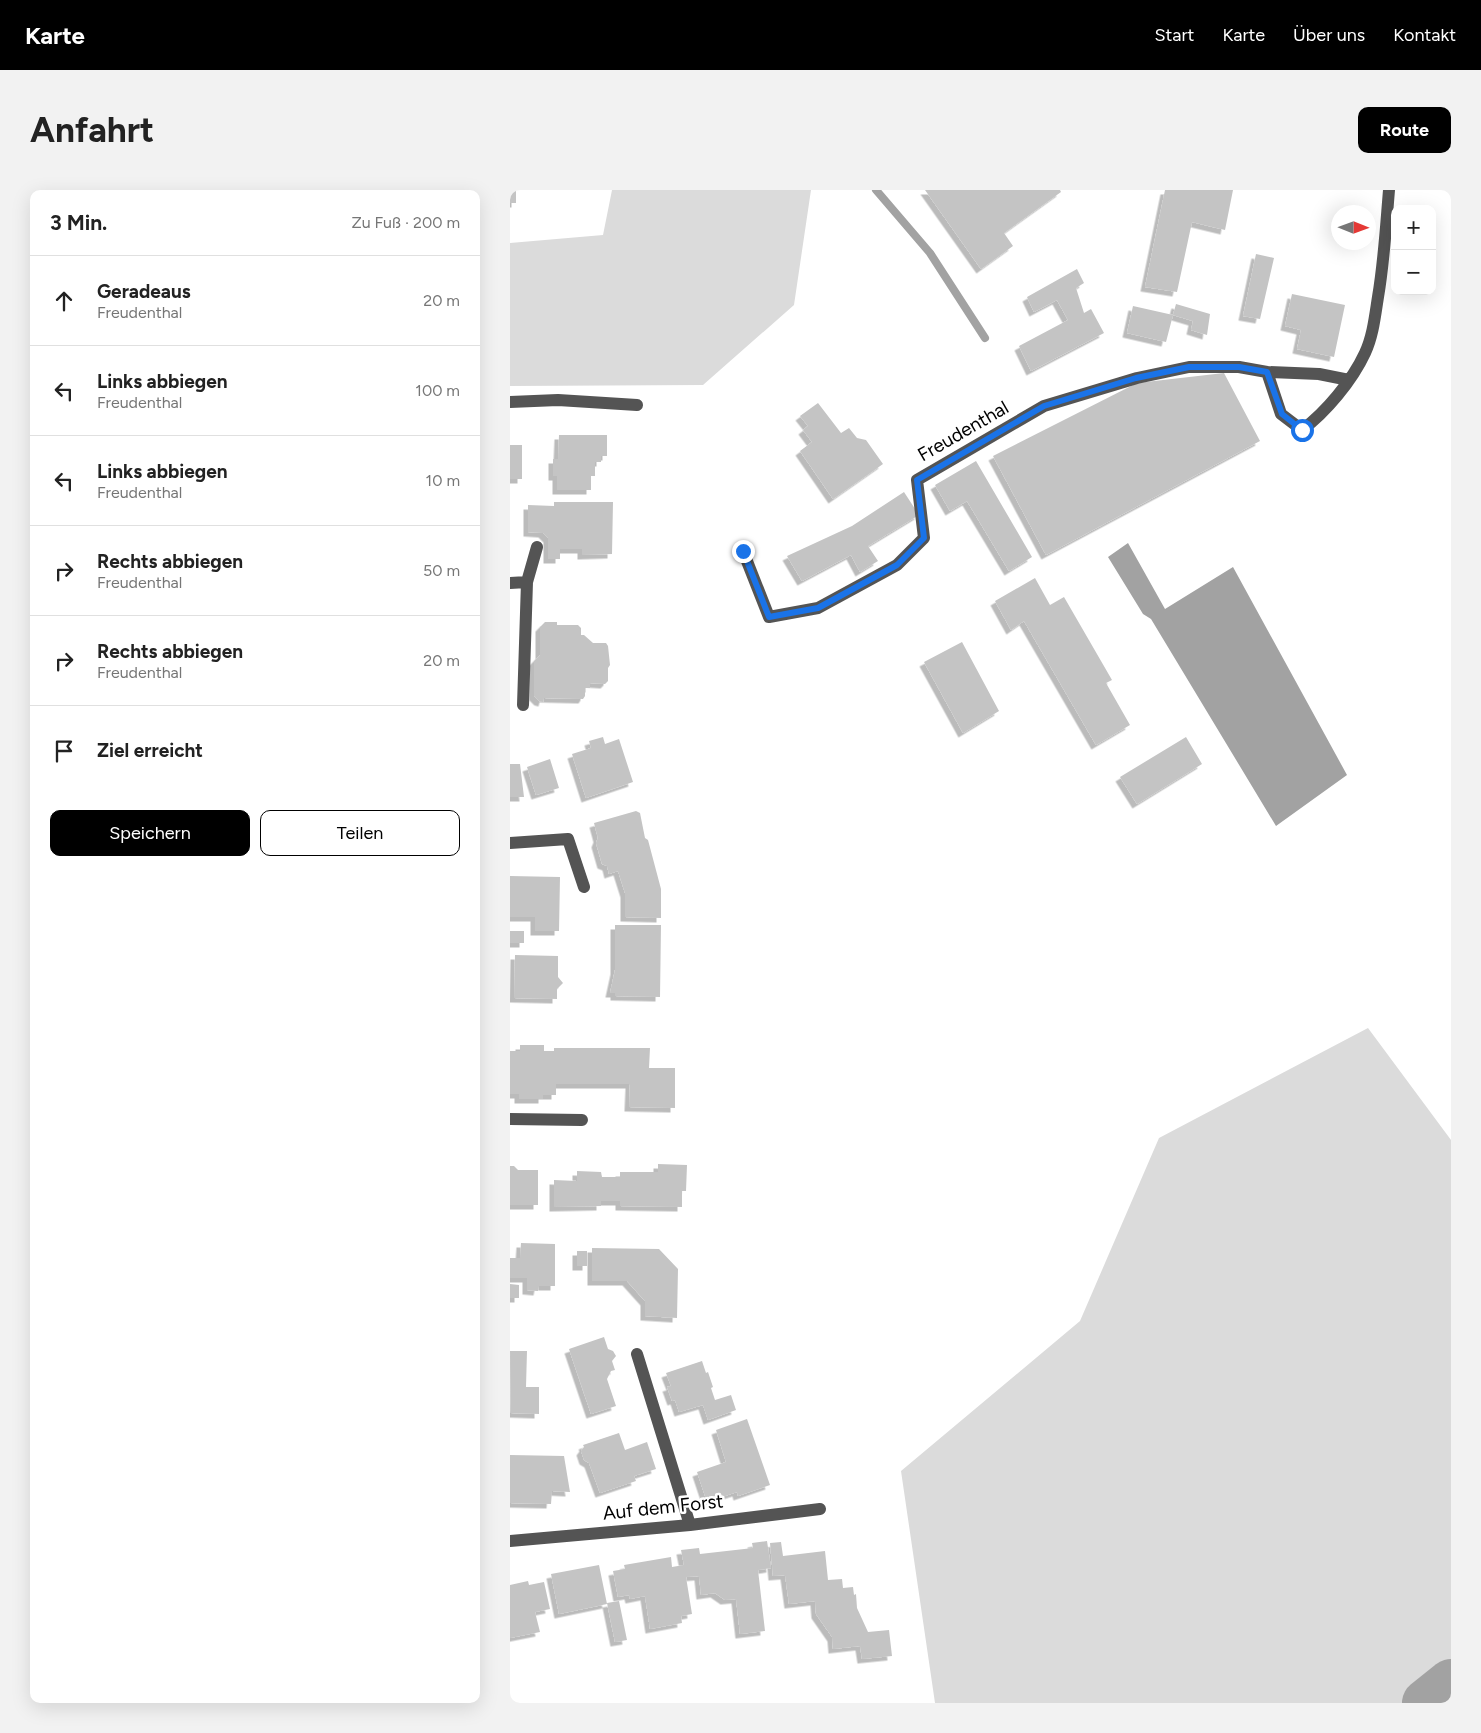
<!DOCTYPE html>
<html lang="de">
<meta charset="utf-8">
<style>
:root{--surface:#fff;--page:#f2f2f2;--text:#222;--muted:#767676;--line:#e0e0e0;--accent:#000}
body{margin:0;font-family:Figtree,sans-serif;background:var(--page);color:var(--text)}
.controls{position:absolute;right:15px;top:15px;display:grid;overflow:hidden;border-radius:10px;box-shadow:0 5px 20px #0002}
.controls button{width:45px;height:45px;display:grid;place-items:center;padding:0;border:0;border-bottom:1px solid var(--line);background:var(--surface);color:var(--text);font:25px sans-serif}
.compass{position:absolute;left:821px;top:15px;width:45px;height:45px;border-radius:50%;background:var(--surface);box-shadow:0 5px 20px #0002;rotate:91deg}
.stop{position:absolute;width:15px;height:15px;margin:-11px;border:4px solid #1a73e8;border-radius:50%;background:#fff}
.stop.end{background:#1a73e8;border-color:#fff;box-shadow:0 1px 5px #0008}
.list{margin:0;padding:0;list-style:none}
h2{display:flex;justify-content:space-between;align-items:center;height:65px;margin:0;padding:0 20px;font-size:21px}
h2 small{font-size:16px;font-weight:400;color:var(--muted)}
.list li{display:grid;grid-template-columns:32px 1fr auto;gap:15px;align-items:center;box-sizing:border-box;height:90px;padding:0 20px;border-top:1px solid var(--line)}
.list b{display:block;font-size:19px;white-space:nowrap}
.list p{margin:0;font-size:16px;white-space:nowrap;color:var(--muted)}
.list em{font-size:16px;font-style:normal;color:var(--muted)}
.actions{display:flex;gap:10px;padding:15px 20px}
.actions a{flex:1;padding:11px 0;border:1px solid var(--accent);border-radius:10px;text-align:center;font-size:18px;color:var(--accent)}
.actions .main{background:var(--accent);color:#fff}
.icon{flex:none;width:28px;height:28px;fill:none;stroke:currentColor;stroke-width:2;stroke-linecap:round;stroke-linejoin:round}
.map{position:relative;flex:none;width:941px;height:1513px;overflow:hidden;border-radius:10px}
header{display:flex;align-items:center;gap:30px;box-sizing:border-box;height:70px;padding:0 25px;background:var(--accent);color:#fff}
header strong{font-size:24px}
nav{display:flex;gap:28px;margin-inline-start:auto;font-size:18px}
.intro{display:flex;align-items:center;justify-content:space-between;box-sizing:border-box;height:120px;padding:0 30px}
h1{margin:0;font-size:35px}
.button{padding:12px 22px;border-radius:10px;background:var(--accent);color:#fff;font-size:18px;font-weight:700}
main{display:flex;gap:30px;padding:0 30px}
aside{flex:1;background:var(--surface);border-radius:10px;box-shadow:0 5px 20px #0002}
.map>svg:first-child{display:block}
</style>
<header>
<strong>Karte</strong>
<nav><a>Start</a><a>Karte</a><a>Über uns</a><a>Kontakt</a></nav>
</header>
<div class="intro"><h1>Anfahrt</h1><a class="button">Route</a></div>
<main>
<aside>
<h2>3 Min.<small>Zu Fuß · 200 m</small></h2>
<ul class="list">
<li><svg class="icon" aria-label="ahead" viewBox="0 0 24 24"><path d="M12 20V5M6 11l6-6 6 6"/></svg><div><b>Geradeaus</b><p>Freudenthal</p></div><em>20 m</em></li>
<li><svg class="icon" aria-label="left" viewBox="0 0 24 24"><path d="M17 20v-9H6M10 6l-5 5 5 5"/></svg><div><b>Links abbiegen</b><p>Freudenthal</p></div><em>100 m</em></li>
<li><svg class="icon" aria-label="left" viewBox="0 0 24 24"><path d="M17 20v-9H6M10 6l-5 5 5 5"/></svg><div><b>Links abbiegen</b><p>Freudenthal</p></div><em>10 m</em></li>
<li><svg class="icon" aria-label="right" viewBox="0 0 24 24"><path d="M7 20v-9h11M14 6l5 5-5 5"/></svg><div><b>Rechts abbiegen</b><p>Freudenthal</p></div><em>50 m</em></li>
<li><svg class="icon" aria-label="right" viewBox="0 0 24 24"><path d="M7 20v-9h11M14 6l5 5-5 5"/></svg><div><b>Rechts abbiegen</b><p>Freudenthal</p></div><em>20 m</em></li>
<li><svg class="icon" aria-label="arrive" viewBox="0 0 24 24"><path d="M6 21V4h12l-3 4 3 4H6"/></svg><div><b>Ziel erreicht</b></div></li>
</ul>
<div class="actions"><a class="main">Speichern</a><a>Teilen</a></div>
</aside>
<div class="map">
<svg width="941" height="1513" viewBox="0 0 941 1513">
<defs>
<filter id="shadow"><feDropShadow dx="-4.5" dy="4.5" stdDeviation="0" flood-color="#0004"/></filter>
</defs>
<rect width="100%" height="100%" fill="#fff"/>
<path fill="#dbdbdb" d="M102,0H301L284,115L193,195L0,196V53L93,45Z
M858,838L941,950V1513H425L391,1281L570,1131L649,948Z"/>
<path fill="#a2a2a2" d="M618,353L655,419L723,377L837,585L766,636L641,429L633,424L598,367Z"/>
<g fill="none" stroke-linecap="round" stroke-linejoin="round">
<path stroke="#a2a2a2" stroke-width="8" d="M366,0L420,63L475,148"/>
<path stroke="#a2a2a2" stroke-width="48" d="M916,1513L941,1493"/>
</g>
<path fill="#c4c4c4" filter="url(#shadow)" d="M0,0H6V13H0Z
M415,0H550L551,2L494,43L503,56L471,79Z
M655,0H723L715,40L682,32L667,102L635,97Z
M746,64L764,68L750,129L733,126Z
M567,79L574,93L566,98L574,123L581,119L594,143L521,181L509,156L558,130L547,110L524,122L517,107Z
M782,104L835,115L824,167L787,159L791,140L775,136Z
M666,114L700,124L697,145L681,140L683,131L663,125Z
M623,116L663,125L656,152L617,143Z
M714,183L750,251L536,365L483,266L627,193Z
M308,213L331,243L339,238L347,248L356,250L373,274L323,309L290,261L302,252L293,240L298,236L290,226Z
M49,245H97V266H91V272H85V286H81V300H47V286H43V269H48Z
M0,255H12V289H0Z
M466,271L522,367L499,381L457,311L440,321L425,295Z
M394,302L409,325L358,356L368,371L350,382L341,365L292,391L277,366L342,336Z
M44,312H103L102,364L72,365V359H50V369H38V348L33,343L18,342V315L44,316Z
M525,388L540,415L554,407L602,490L596,493L620,535L586,555L514,431L501,440L485,411Z
M35,432H47V435H68L71,438V445H74L83,453H96L98,456L100,475L98,478V491L95,494L80,493V498H75V506L73,509L34,508L33,512L29,511L24,506V471L30,465V437Z
M452,452L489,521L453,543L414,472Z
M93,547L95,554L109,549L123,592L76,608L62,564L81,558L79,551Z
M676,547L692,574L627,614L610,587Z
M40,569L49,598L26,605L17,577Z
M0,574H10L14,607H0Z
M126,621L130,623L135,648L138,650L151,699V728L115,727V703L108,681L99,684L97,676L92,674L86,653L88,648L84,633Z
M0,686L50,687L49,741H25V727H0Z
M105,735H151L150,807L105,806V803H100L105,780Z
M0,741H14V753H0Z
M5,765L48,766V787L53,793L47,799V809L4,808Z
M10,855H34V861H44V858H140L139,878H165V918L119,917L120,894H46V905H33V909H9V904H0V861H10Z
M148,974L177,975L176,1001H172V1017L110,1016V1011H91V1016L44,1017V990L67,991V981L91,982L92,987H110V982H148Z
M0,976H4L8,980H28V1015H0Z
M11,1053L45,1054V1096H29L28,1101L17,1100V1088H0V1068H10Z
M82,1058L149,1059L168,1079L167,1128L135,1126V1111L117,1091H82Z
M67,1061H77V1076H67Z
M0,1094L9,1095V1108H0Z
M94,1147L98,1159L103,1161L106,1166L102,1171L105,1180L101,1181L97,1189L106,1216L81,1224L59,1159Z
M0,1161H17L16,1197H29V1224L1,1223Z
M192,1171L196,1183L198,1182L203,1197L201,1198L205,1210L221,1205L226,1220L198,1230L193,1215L169,1222L165,1210L162,1211L157,1197L161,1196L156,1183Z
M237,1229L260,1295L228,1306L227,1302L197,1312L187,1282L216,1272L206,1240Z
M109,1243L115,1260L137,1252L146,1279L124,1286L126,1291L90,1303L79,1273L74,1270L71,1261L74,1257L73,1255Z
M0,1265L54,1266L60,1302L42,1301L41,1314L0,1313Z
M257,1351L261,1378L248,1380L255,1441L230,1444L226,1409L215,1410L205,1403L191,1405L189,1386L176,1387L182,1424L171,1426L172,1433L140,1439L135,1406L120,1409L119,1405L108,1407L103,1381L115,1379L114,1375L161,1367L162,1377L174,1375L171,1360L189,1358L190,1364L243,1358L242,1353Z
M271,1352L273,1366L315,1361L318,1390L332,1389L333,1398L343,1397L344,1405L346,1404L347,1418L358,1442L379,1440L382,1466L352,1469L350,1456L323,1459L322,1447L306,1424L305,1411L279,1414L275,1385L263,1386L260,1353Z
M89,1375L97,1414L49,1424L41,1384Z
M18,1391L19,1395L34,1392L40,1419L25,1422L30,1442L0,1448V1395Z
M109,1411L117,1450L105,1452L97,1413Z"/>
<g fill="none" stroke-linecap="round" stroke-linejoin="round">
<path stroke="#545454" stroke-width="12" d="M757,182L809,184L839,190
M0,212L48,210L127,215
M233,361L259,427L308,418L387,375L414,348L407,290L534,216L627,188L679,177H729L757,182L771,224L792,240C816,222 842,191 855,163C863,146 865,126 868,107C874,72 876,36 879,0
M17,392L27,357
M0,393L17,392L13,515
M0,653L58,649L74,697
M0,929L72,930
M127,1164L180,1335
M0,1351L180,1335L310,1319"/>
</g>
<g fill="none" stroke-linecap="round" stroke-linejoin="round">
<path stroke="#1a73e8" stroke-width="6" d="M233,361L259,427L308,418L387,375L414,348L407,290L534,216L626,188L679,177H729L757,182L772,224L792,240"/>
</g>
<g text-anchor="middle" dominant-baseline="central" stroke-width="5" stroke-linejoin="round" paint-order="stroke">
<g font-size="19" fill="#000" stroke="#fff">
<text transform="translate(453 241) rotate(-30)">Freudenthal</text>
<text transform="translate(153 1317) rotate(-6)">Auf dem Forst</text>
</g>
</g>
</svg>
<div class="controls">
<button>+</button>
<button>−</button>
</div>
<svg class="compass" viewBox="-18 -18 36 36"><path d="M0-13l5 13h-10z" fill="#e53935"/><path d="M0 13l5-13h-10z" fill="#767676"/></svg>
<div class="stop" style="left:792px;top:240px"></div>
<div class="stop end" style="left:233px;top:361px"></div>
</div>
</main>
